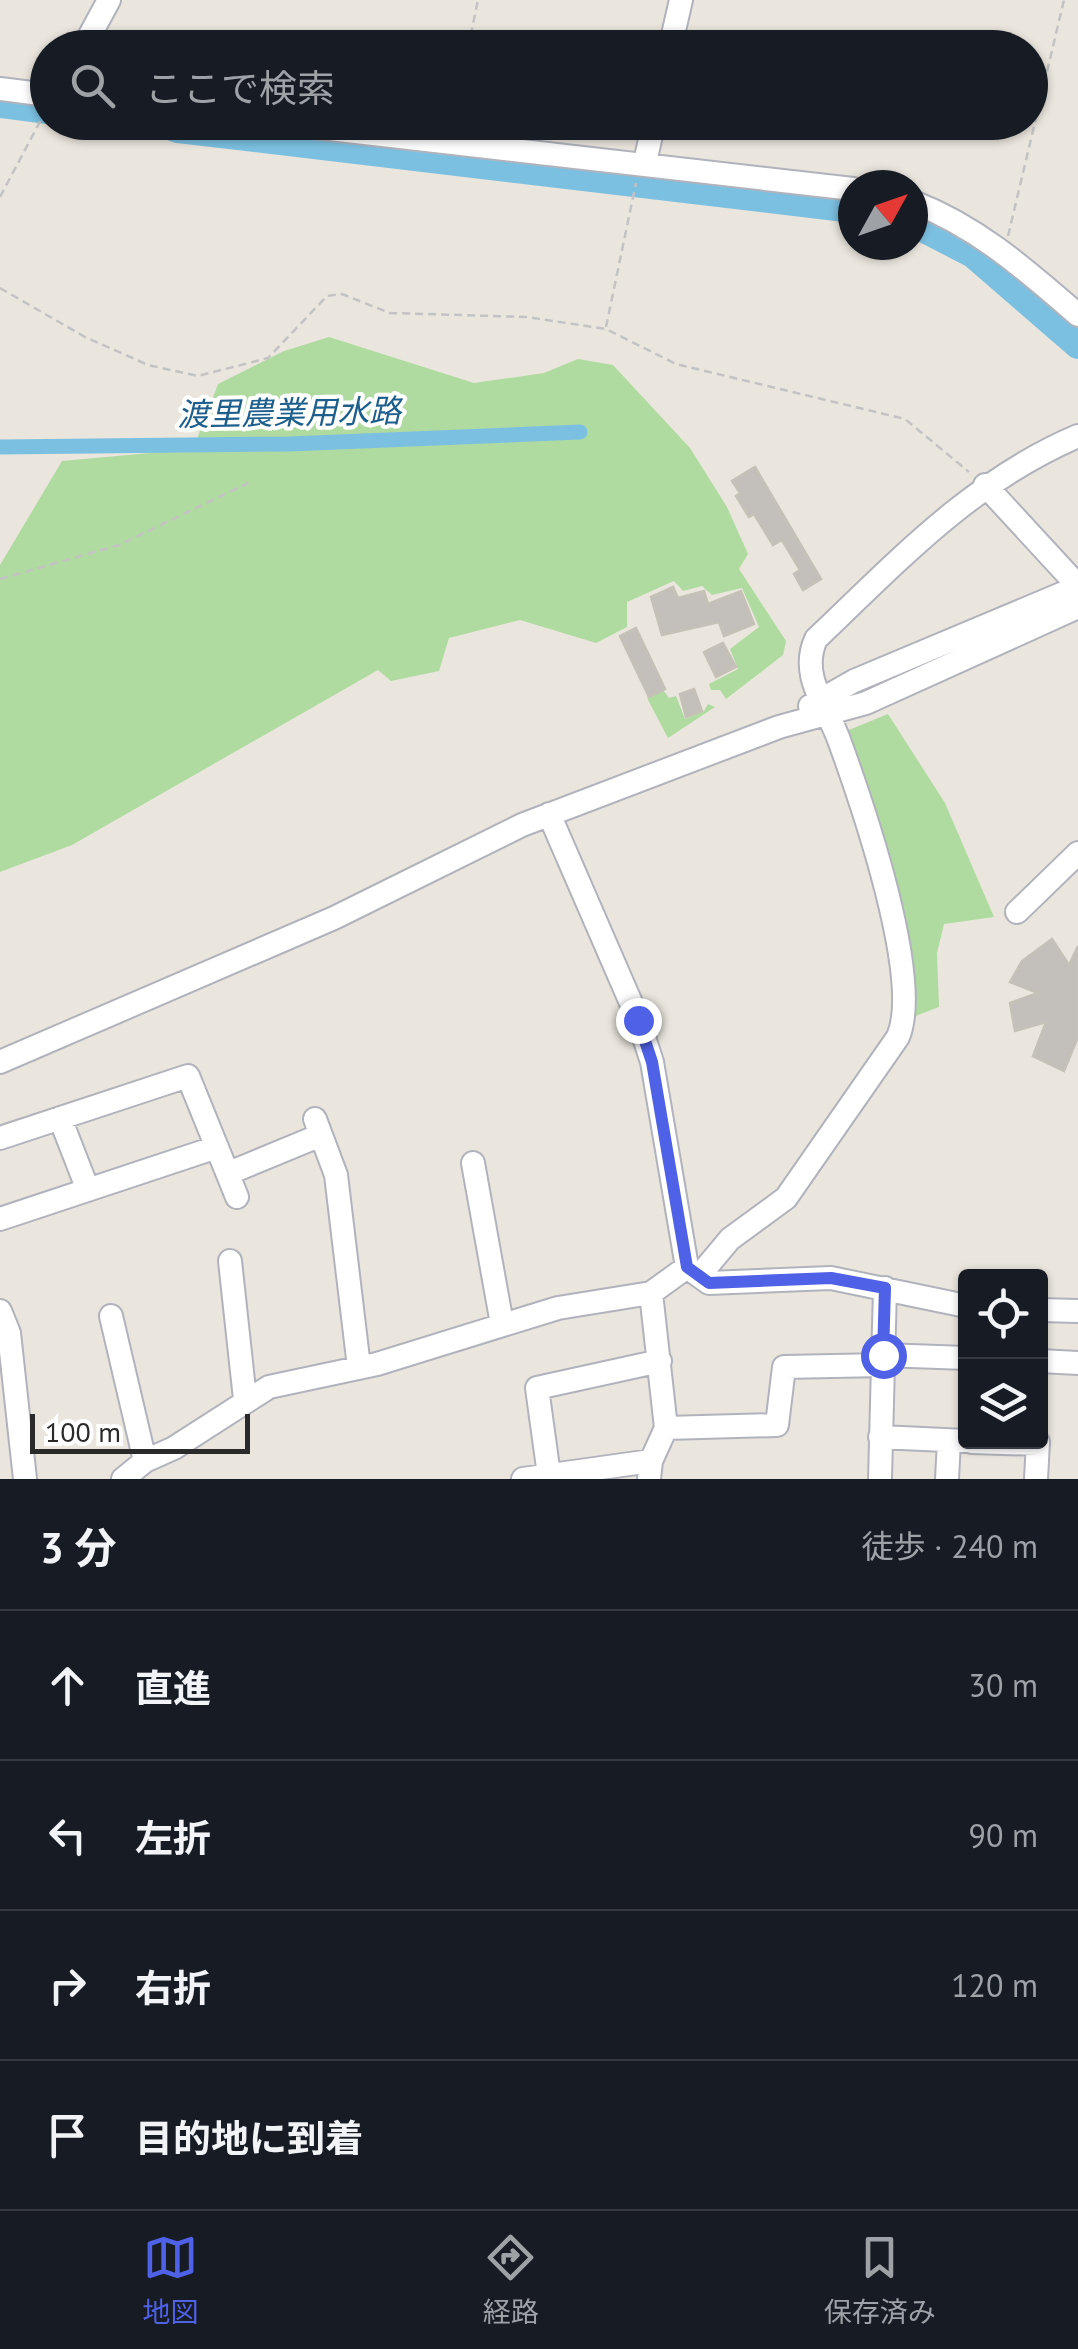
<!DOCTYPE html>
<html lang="ja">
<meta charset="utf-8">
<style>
:root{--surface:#171b24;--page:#242831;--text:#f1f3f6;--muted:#9ea1a6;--line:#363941;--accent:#4f61e6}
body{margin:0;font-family:"PT Sans","Noto Sans JP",sans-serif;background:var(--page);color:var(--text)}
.controls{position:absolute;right:30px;bottom:30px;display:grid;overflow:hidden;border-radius:10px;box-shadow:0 2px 8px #0004}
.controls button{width:90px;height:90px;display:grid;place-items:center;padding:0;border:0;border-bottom:2px solid var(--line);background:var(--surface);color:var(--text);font:50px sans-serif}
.compass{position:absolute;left:838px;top:170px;width:90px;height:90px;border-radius:50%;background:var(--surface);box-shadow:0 2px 8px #0004;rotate:50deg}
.scale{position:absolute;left:30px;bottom:25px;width:220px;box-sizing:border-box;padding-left:10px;border:5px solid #2a2a2a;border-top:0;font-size:28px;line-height:35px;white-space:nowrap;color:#2a2a2a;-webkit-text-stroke:8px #fff;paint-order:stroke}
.stop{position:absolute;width:30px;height:30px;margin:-22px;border:8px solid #4f61e6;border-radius:50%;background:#fff}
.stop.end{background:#4f61e6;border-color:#fff;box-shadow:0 2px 10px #0008}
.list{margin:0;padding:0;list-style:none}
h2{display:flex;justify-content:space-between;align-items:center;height:130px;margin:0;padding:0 40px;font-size:42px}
h2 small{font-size:32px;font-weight:400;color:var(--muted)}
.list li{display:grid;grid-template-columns:65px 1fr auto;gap:30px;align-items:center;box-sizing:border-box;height:150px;padding:0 40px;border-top:2px solid var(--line)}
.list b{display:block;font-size:38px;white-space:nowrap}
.list em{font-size:32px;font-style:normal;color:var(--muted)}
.icon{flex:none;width:55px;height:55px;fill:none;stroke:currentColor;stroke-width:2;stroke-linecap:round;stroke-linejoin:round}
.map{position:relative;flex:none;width:1078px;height:1479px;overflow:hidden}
.search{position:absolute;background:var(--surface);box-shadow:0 2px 8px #0004;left:30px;right:30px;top:30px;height:110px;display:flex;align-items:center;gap:25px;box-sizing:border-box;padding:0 35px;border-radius:55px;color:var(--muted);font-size:38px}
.sheet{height:730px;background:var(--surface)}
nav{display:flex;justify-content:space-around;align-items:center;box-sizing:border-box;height:140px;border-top:2px solid var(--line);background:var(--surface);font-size:28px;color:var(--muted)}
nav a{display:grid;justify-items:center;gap:5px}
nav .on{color:var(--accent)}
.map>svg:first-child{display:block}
</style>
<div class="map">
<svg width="1078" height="1479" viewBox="0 0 1078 1479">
<rect width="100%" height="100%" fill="#eae6de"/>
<path fill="#b0dba0" d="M329,337L474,383L544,373L578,359L613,365L690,448L727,507L748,554L739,569L786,641L783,655L726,699L720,690H711L709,684L738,669L730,649L759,627L742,588L712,595L702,586L683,591L674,581L627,602V627L596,643L520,620L449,638L439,671L391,681L378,670L72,845L0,872V565L62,461L193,449L218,384L284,351Z
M663,690L669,698L676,696L685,719L704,711L708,704L715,707L668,738L647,698Z
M888,714L945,803L994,917L944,924L937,953L939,1007L913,1017V955L844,732Z"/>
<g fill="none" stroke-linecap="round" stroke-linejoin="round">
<path stroke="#7cc0e1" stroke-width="15" d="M0,447L289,444L580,432"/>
<path stroke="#7cc0e1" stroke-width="28" d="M0,104L48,110
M159,122L178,129L853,209
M913,223L973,254L1078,345"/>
</g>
<path fill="#c3bfba" stroke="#c6c1b7" stroke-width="2.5" d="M755,467L821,579L803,590L794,574L800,570L782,540L773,545L754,514L749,517L736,496L740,493L732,481Z
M673,587L678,598L704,591L708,604L741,591L754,624L724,636L719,622L662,635L651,597Z
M636,628L665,689L649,697L620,636Z
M723,643L736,667L716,677L704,652Z
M694,689L702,711L686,717L680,694Z
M1052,939L1069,965L1078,946V1037L1064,1071L1033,1056L1046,1022L1015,1031L1010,1003L1038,993L1010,982L1022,961Z"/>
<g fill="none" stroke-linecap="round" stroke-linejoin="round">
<defs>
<path id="minor" d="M83,48L109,0
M670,48L681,0
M0,89L48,95
M269,122L853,189
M645,162L654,122
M913,202C978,227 1026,270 1078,315
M985,485L1078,586
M810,706L854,681L1078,587
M549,814L638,1019L652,1062L687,1267L709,1283L831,1278L966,1306
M1017,912L1078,853
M0,1062L334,918L522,825L779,727L866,703L1078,607
M60,1118L88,1190
M315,1119L336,1175L359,1367
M0,1138L188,1076L237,1197
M473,1163L502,1324
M229,1173L321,1135
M0,1219L217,1147
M230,1261L245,1399
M699,1276L730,1239L786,1198L898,1037C923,979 862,803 839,740C827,706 799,676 816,639C898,561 972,481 1078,436
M1040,1310L1078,1311
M0,1311L9,1333L25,1479
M111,1316L145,1461
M883,1355L966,1358
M1040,1361L1078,1363
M666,1428L777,1425L784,1367L883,1365
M880,1437L966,1441
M972,1442L1038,1444
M549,1475L537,1388L660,1361
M123,1479L145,1461L174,1448L269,1387L377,1364L558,1308L651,1293L687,1267
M523,1479L651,1461
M649,1479L651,1461L666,1428L651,1293
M880,1479L885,1288
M947,1479L949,1441
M1036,1479L1038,1442"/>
</defs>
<use href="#minor" stroke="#b1b3bc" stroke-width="26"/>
<path stroke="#c3c3c3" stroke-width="2.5" stroke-dasharray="8 5" stroke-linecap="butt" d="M468,48L478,0
M0,197L44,114
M1008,236L1064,0
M0,288L85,337L148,365L198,376L268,358L327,296L342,294L390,313L527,317L606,329L676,364L905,419L969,472
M606,327L636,183
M0,579L119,545L248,483"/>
<use href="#minor" stroke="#fff" stroke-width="22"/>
</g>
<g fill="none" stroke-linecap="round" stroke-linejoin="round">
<path stroke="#4f61e6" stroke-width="12" d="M638,1020L652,1062L687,1267L709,1283L831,1278L885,1288L883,1355"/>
</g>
<g text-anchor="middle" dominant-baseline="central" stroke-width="8" stroke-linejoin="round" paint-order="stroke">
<g font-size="32" font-style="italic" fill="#1c5e8c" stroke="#fff">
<text transform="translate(289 412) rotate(-1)">渡里農業用水路</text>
</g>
</g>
</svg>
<div class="controls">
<button><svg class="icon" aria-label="locate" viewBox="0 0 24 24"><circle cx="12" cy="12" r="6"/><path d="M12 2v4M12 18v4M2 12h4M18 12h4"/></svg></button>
<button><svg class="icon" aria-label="layers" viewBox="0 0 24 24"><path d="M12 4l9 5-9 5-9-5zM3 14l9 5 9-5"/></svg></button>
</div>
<svg class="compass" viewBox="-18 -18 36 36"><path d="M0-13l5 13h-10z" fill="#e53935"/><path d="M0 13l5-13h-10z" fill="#9ea1a6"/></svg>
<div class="scale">100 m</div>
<div class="stop" style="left:883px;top:1355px"></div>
<div class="stop end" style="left:638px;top:1020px"></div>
<div class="search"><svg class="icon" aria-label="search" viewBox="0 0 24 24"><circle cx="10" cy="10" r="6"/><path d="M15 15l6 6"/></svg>ここで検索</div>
</div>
<section class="sheet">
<h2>3 分<small>徒歩 · 240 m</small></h2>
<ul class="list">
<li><svg class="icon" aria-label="ahead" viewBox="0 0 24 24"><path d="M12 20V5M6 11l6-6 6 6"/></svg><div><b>直進</b></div><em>30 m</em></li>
<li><svg class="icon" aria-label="left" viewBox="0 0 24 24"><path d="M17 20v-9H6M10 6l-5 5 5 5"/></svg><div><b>左折</b></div><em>90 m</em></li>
<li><svg class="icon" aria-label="right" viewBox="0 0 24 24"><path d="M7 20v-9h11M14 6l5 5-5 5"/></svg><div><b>右折</b></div><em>120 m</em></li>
<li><svg class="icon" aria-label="arrive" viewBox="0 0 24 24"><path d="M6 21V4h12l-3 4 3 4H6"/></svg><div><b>目的地に到着</b></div></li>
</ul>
</section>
<nav>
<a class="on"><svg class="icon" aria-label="map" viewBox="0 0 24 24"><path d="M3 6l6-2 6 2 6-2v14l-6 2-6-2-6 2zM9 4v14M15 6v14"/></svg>地図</a>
<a><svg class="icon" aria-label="directions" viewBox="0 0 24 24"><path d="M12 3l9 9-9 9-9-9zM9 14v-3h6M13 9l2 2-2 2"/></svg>経路</a>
<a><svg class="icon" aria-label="saved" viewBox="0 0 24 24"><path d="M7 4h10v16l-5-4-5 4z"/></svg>保存済み</a>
</nav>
